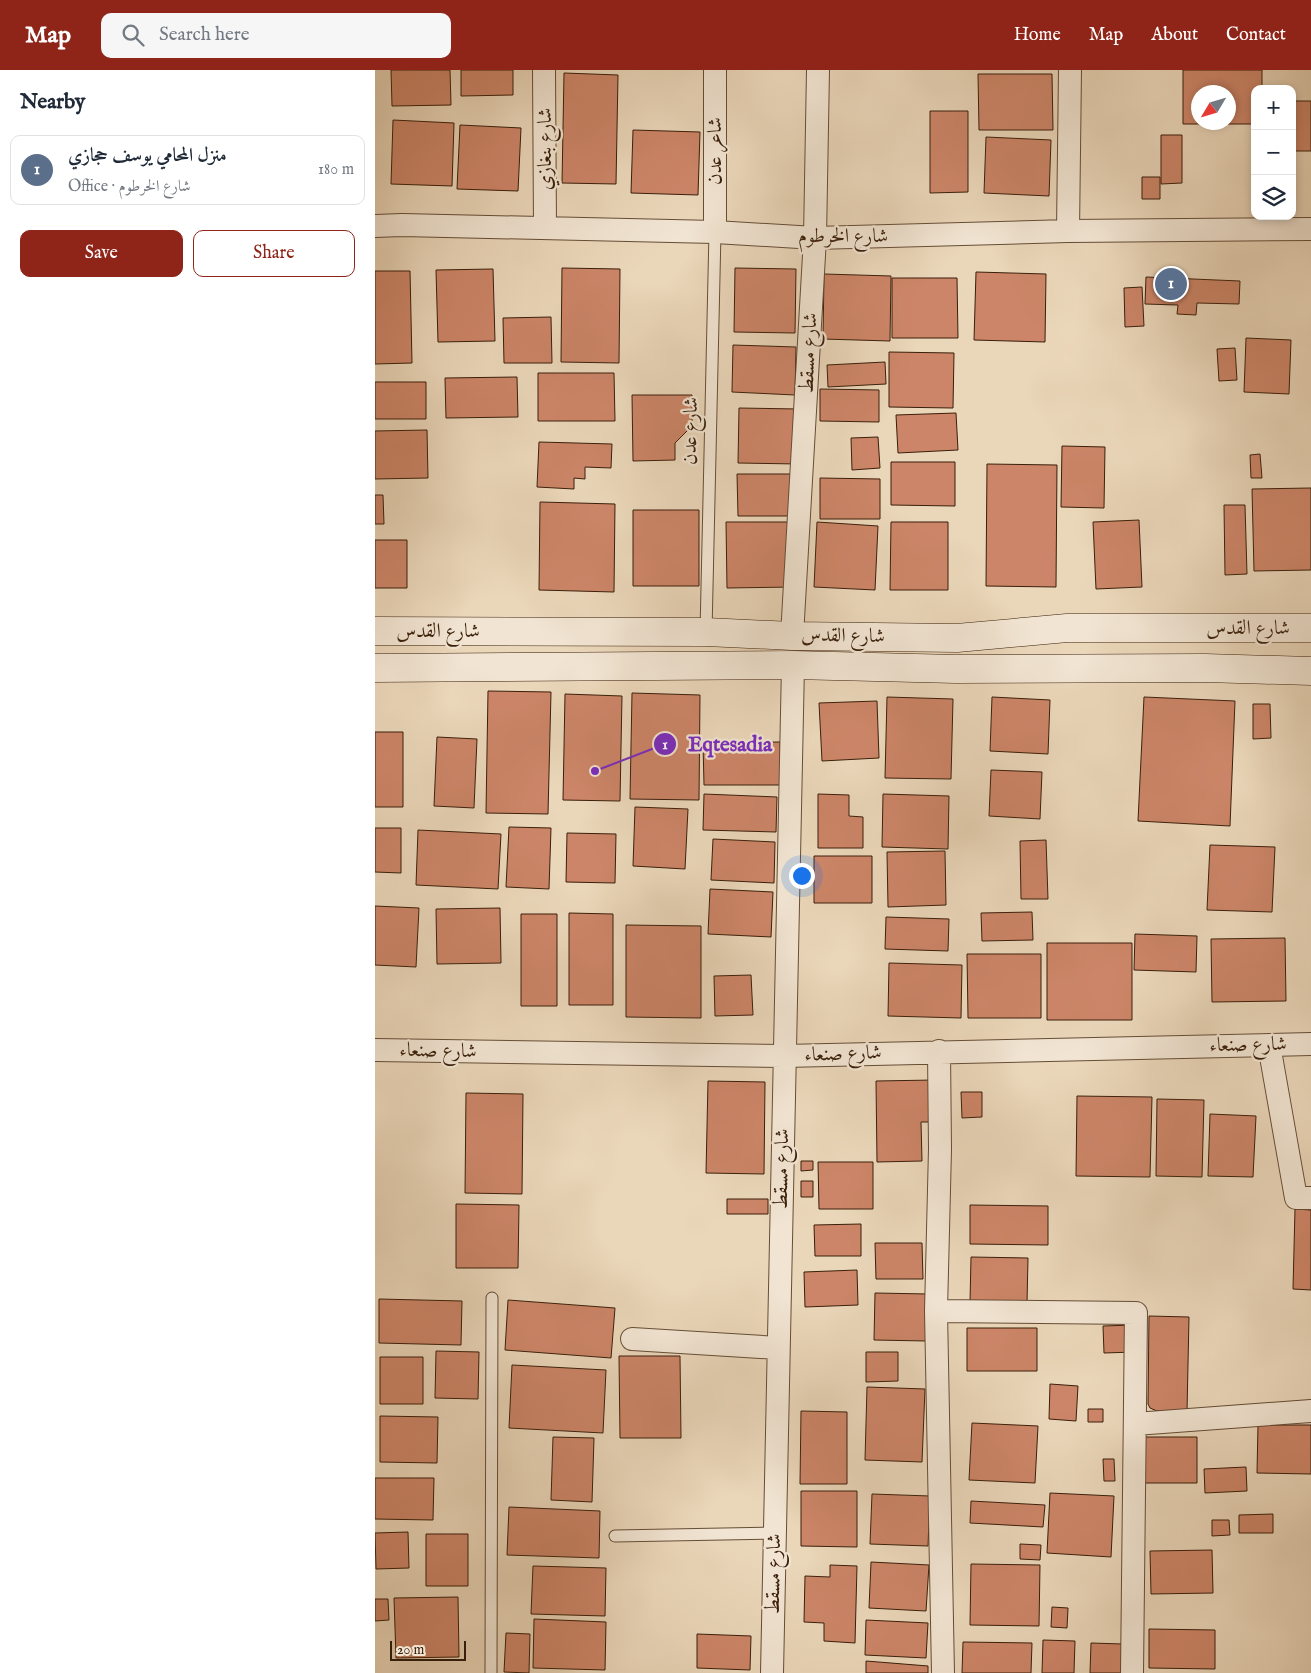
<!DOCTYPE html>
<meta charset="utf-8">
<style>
:root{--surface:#fff;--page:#f6f6f7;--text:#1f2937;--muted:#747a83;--line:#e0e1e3;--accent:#8f2418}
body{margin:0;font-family:"IM FELL English",Amiri,serif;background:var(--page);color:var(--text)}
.controls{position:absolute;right:15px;top:15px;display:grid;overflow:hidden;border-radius:10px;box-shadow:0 2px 8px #0003}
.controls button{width:45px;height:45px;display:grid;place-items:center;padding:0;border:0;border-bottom:1px solid var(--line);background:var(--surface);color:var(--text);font:25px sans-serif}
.compass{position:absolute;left:816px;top:15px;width:45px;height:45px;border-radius:50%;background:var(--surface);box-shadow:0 2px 8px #0003;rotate:232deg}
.scale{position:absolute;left:15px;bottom:12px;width:76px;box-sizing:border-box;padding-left:5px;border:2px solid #3a1f0a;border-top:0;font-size:14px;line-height:18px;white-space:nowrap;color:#3a1f0a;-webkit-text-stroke:4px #f1e4d2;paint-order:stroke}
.you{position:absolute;left:426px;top:805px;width:18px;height:18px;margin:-12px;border:4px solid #fff;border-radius:50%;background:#1a73e8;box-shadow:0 0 0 8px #1a73e833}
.badge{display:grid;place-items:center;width:32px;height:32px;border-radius:50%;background:var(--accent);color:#fff;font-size:16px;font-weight:700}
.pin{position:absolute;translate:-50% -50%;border:2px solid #fff;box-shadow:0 1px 5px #0006}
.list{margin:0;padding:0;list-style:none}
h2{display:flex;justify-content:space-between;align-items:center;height:65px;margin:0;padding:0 20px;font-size:21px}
h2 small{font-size:16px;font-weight:400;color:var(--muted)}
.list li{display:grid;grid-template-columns:32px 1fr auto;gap:15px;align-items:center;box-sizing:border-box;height:70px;margin:0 10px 10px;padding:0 10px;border:1px solid var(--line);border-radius:10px}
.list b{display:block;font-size:19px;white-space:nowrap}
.list p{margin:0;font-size:16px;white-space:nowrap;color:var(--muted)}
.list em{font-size:16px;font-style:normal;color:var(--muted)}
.actions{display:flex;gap:10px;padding:15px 20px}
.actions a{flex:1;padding:11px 0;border:1px solid var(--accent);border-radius:10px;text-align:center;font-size:18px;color:var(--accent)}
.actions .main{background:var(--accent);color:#fff}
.icon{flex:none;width:28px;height:28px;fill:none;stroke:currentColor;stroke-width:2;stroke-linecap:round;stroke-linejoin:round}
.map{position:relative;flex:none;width:936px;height:1603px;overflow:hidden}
header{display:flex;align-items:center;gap:30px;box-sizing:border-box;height:70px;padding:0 25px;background:var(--accent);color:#fff}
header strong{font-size:24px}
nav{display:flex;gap:28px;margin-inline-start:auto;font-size:18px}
.search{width:350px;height:45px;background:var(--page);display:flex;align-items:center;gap:12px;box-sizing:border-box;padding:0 18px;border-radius:10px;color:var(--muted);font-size:19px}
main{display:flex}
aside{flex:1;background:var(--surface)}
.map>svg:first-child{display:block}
</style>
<header>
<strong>Map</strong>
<div class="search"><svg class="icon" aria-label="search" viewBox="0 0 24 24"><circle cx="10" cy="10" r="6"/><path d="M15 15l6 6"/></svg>Search here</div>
<nav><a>Home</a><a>Map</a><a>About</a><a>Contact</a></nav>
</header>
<main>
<aside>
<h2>Nearby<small></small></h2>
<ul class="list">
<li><span class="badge" style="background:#5c6f8a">1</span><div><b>منزل المحامي يوسف حجازي</b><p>Office · شارع الخرطوم</p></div><em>180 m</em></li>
</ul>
<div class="actions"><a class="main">Save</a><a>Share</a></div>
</aside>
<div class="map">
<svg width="936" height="1603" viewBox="0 0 936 1603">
<rect width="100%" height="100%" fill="#ead6b9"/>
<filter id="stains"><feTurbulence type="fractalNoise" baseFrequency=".004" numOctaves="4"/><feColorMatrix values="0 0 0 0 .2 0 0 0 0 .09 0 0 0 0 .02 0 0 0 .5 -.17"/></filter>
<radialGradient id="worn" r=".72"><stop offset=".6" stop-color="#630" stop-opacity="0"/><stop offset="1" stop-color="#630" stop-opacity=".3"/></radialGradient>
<path fill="#cc8568" stroke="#3a1f0a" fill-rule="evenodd" d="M16,0H75L76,35L17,36Z
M86,0H138V25L86,26Z
M808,0H887V19H880V54H808ZM824,22H854V52H824Z
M189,3L243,5L241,114L187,113Z
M603,4H677L678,60H604Z
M917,31H936V81H917Z
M555,41H593V122L555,123Z
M18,50L79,53L77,116L16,114Z
M85,55L146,58L143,121L82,119Z
M879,59H880V134H879Z
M258,60L325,62L323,125L256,123Z
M786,65H807V113L786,114Z
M611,67L676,70L674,126L609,123Z
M767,107H785V129H767Z
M187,198L245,199L244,293L186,292Z
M360,198L421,199L420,263L359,262Z
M118,199L120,271L63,272L61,200Z
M0,201H35L37,293L0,294Z
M601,202L671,204L670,272L599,270Z
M449,204L516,206L515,271L448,269Z
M771,207L865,211L864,234L822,233L821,245L802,244L803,235L770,234Z
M517,208H582L583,268H517Z
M767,217L769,256L750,257L749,218Z
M176,247L177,293H129L128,248Z
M871,268L916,270L914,324L869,322Z
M358,275L421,277L420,325L357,322Z
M860,278L862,310L844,311L842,279Z
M514,282L579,283L578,338L514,337Z
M510,292L511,314L453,317L452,295Z
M163,303H239L240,351H163Z
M142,307L143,347L71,348L70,308Z
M0,312H51V349H0Z
M445,319L504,320V352L445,351Z
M257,325H317V356L300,373V390L258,391Z
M364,338L423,339L422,394L363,393Z
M581,343L583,380L523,383L521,345Z
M52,360L53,408L0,409V361Z
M503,367L505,398L477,400L476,368Z
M164,372L237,374L236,398L210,397V409L199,408V419L162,417Z
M687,376L730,377L729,438L686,437Z
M885,384L887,408H876L875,385Z
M516,392H580V436L516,435Z
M612,394L682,395L681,517L611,516Z
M362,404H416V446H363Z
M445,408L505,409V449H445Z
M936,418V500L879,501L877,419Z
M0,425H8L9,454H0Z
M165,432L240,434L239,522L164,520Z
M849,435H870L872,504L850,505Z
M258,440H324V516H258Z
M764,450L767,517L721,519L718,452Z
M351,452H417L418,517L352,518Z
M442,452L503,456L500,520L439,517Z
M516,452H573V520H515Z
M0,470H32V518H0Z
M113,621L176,622L173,744L111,743Z
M257,623L325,625L324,730L255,729Z
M190,624L247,626L245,731L188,730Z
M512,627L578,629L576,709L510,708Z
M617,627L675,630L673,684L615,681Z
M769,627L860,631L855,756L763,751Z
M502,631L504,688L447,691L444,633Z
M878,634H895L896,668L878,669Z
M0,662H28V737H0Z
M62,667L102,669L99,738L59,736Z
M405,672L406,715H329L328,673Z
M616,700L667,702L665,749L614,746Z
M329,724L402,727L401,762L328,760Z
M443,724L474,725V746L488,747V778H443Z
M508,724L574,726L573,779L507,777Z
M260,737L313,739L310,799L258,796Z
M134,757L176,758L174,819L131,817Z
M0,758H26V803L0,802Z
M43,760L126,764L123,819L41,815Z
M192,763L241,764L240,813L191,812Z
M338,769L400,772L399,813L336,810Z
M671,770L673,829H646L645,771Z
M835,775L900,777L897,842L832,840Z
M570,781L571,835L513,837L512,782Z
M439,786H497V833H439Z
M335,819L398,822L396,867L333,864Z
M0,836L44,838L41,897L0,895Z
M125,838L126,893L62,894L61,839Z
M657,842L658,870L607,871L606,843Z
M194,843L238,844V935H194Z
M146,844H182V936H146Z
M511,847L574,849L573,881L510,879Z
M251,855L326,856V948L251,947Z
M760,864L822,866L821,902L759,900Z
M910,868L911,931L837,932L836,869Z
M672,873H757V950H672Z
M592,884H666V948H593Z
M514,893L587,895L586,948L513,946Z
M376,905L378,945L340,946L339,906Z
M559,1010L560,1052H546L547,1091L502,1092L501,1011Z
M333,1011L390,1012L389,1104L331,1103Z
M586,1022H607V1047L587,1048Z
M91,1023L148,1024L147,1124L90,1123Z
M702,1026L777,1027L775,1107L701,1106Z
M782,1029L829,1030L827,1107L781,1106Z
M835,1044L881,1046L878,1107L833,1106Z
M426,1091H438V1100L426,1101Z
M443,1092H498V1139H444Z
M426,1111H438V1127H426Z
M352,1129H393V1144H352Z
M81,1134L144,1135L143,1198H81Z
M595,1135L673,1136V1175L595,1174Z
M920,1139L936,1140V1220L918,1219Z
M486,1154V1186H440L439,1155Z
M500,1173H547L548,1209H501Z
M596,1187L653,1188L652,1234L595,1233Z
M482,1200L483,1235L430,1237L429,1202Z
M500,1223L553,1224L552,1271L499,1270Z
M4,1229L87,1231L86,1275L4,1273Z
M133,1230L240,1238L236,1288L130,1280Z
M774,1246L814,1247L812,1342L782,1341L775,1338L773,1334Z
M758,1255L759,1282L729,1283L728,1256Z
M592,1258H662V1301H592Z
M61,1281L104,1282L103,1329L60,1328Z
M491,1282H523V1311L491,1312Z
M244,1286H305L306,1368H245Z
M5,1287H48V1334H5Z
M137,1295L231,1300L228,1363L134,1358Z
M675,1314L703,1316L701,1351L674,1349Z
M492,1317L550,1319L547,1392L490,1390Z
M713,1339H728V1352H713Z
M426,1341L472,1342V1414H425Z
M5,1346L63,1347L62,1393L5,1392Z
M597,1353L663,1356L660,1413L594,1410Z
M883,1355H936V1404L882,1403Z
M178,1367L219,1368L217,1432L176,1430Z
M768,1367H822V1413H768Z
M728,1389H739L740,1411H729Z
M871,1397L872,1421L830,1423L829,1399Z
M0,1408H59L58,1450L0,1449Z
M426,1421H482V1477L426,1476Z
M675,1423L739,1426L736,1487L672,1483Z
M497,1424L555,1426L553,1476L495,1474Z
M596,1431L670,1435L668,1457L595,1453Z
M134,1437L225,1441L224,1488L132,1485Z
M898,1444V1463H864V1445Z
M837,1450H854L855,1465L837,1466Z
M33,1462L34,1498L1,1499L0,1463Z
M51,1464H93V1516H51Z
M645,1474L666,1475L665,1490L645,1489Z
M837,1480L838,1523L776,1524L775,1481Z
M496,1492L554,1495L551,1541L494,1538Z
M596,1494L665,1495L664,1556L595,1555Z
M455,1495L482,1496L480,1573L449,1571V1553L429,1552L430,1506L455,1507Z
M158,1496L231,1498L230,1546L156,1544Z
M83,1527L84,1587L21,1588L19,1528Z
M0,1529H13L14,1550L0,1551Z
M677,1537L693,1538L692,1558L676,1557Z
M159,1549L231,1552L230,1600L158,1598Z
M491,1550L553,1553L551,1588L490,1585Z
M774,1559L840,1560V1599L774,1598Z
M131,1563L155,1564L154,1603L129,1602Z
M322,1564L376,1566L375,1600L322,1598Z
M668,1570L700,1571L699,1603H667Z
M588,1572L657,1573L656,1603H587Z
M716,1573L748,1574V1603H715Z
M491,1591L553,1596V1603H491Z"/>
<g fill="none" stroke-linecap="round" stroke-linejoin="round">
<defs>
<path id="service" d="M331,562L340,162
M240,1466L400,1463
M116,1603L117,1228"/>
<path id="minor" d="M169,0L170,157
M0,156L27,155L340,162L440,168L693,161L936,159
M693,161L695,0
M340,162V0
M417,566L440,168L443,0
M894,975L921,1128H936
M0,980L409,986L936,974
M564,981L565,1079L561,1241L568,1603
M561,1241L761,1243L757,1603
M257,1269L403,1278
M760,1354L936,1341
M397,1603L418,595"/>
<path id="secondary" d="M0,561L331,562L417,566L582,568L692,558H936
M0,598L418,595L581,599L830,598L936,601"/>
</defs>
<use href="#service" stroke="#664d36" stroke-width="13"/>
<use href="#minor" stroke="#664d36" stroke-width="24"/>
<use href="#secondary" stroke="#3a1f0a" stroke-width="29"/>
<use href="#service" stroke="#f1e4d2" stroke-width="11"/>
<use href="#minor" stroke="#f1e4d2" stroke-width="22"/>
<use href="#secondary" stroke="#f1e4d2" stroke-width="28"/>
</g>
<g text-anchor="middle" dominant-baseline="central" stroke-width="4.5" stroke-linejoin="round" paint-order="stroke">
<g font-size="20" fill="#3a1f0a" stroke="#f1e4d2">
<text transform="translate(170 79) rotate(-90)">شارع بنغازي</text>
<text transform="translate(340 81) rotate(-90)">شاعر عدن</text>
<text x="468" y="166">شارع الخرطوم</text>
<text transform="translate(434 283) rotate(-87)">شارع مسقط</text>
<text transform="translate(316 361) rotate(-89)">شارع عدن</text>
<text x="873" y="558">شارع القدس</text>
<text x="63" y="561">شارع القدس</text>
<text transform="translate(468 566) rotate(1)">شارع القدس</text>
<text transform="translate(873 975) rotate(-1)">شارع صنعاء</text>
<text transform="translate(63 981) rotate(1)">شارع صنعاء</text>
<text transform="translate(468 984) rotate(-2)">شارع صنعاء</text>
<text transform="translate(407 1099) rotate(-89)">شارع مسقط</text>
<text transform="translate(399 1504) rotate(-89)">شارع مسقط</text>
</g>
</g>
<path fill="none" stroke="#7b2cbf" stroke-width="2" d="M220 701L290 674"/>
<g fill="#7b2cbf" stroke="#f1e4d2" stroke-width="2">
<circle cx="220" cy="701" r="5"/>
<circle cx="290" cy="674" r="12"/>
</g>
<g font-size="15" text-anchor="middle" font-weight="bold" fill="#fff">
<text x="290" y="679">1</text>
</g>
<g font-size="21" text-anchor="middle" font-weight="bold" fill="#7b2cbf" stroke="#f1e4d2" stroke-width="4.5" stroke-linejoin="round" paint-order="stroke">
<text x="355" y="681">Eqtesadia</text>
</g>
<rect width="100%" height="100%" filter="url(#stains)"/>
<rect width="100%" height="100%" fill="url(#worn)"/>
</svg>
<div class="controls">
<button>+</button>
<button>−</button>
<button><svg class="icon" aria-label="layers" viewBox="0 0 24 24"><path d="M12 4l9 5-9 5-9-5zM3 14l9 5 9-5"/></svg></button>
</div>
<svg class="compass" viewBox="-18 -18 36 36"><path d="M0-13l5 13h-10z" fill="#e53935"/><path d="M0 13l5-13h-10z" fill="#747a83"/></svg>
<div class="scale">20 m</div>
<div class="you"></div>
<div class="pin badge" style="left:796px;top:214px;background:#5c6f8a">1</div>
</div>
</main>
